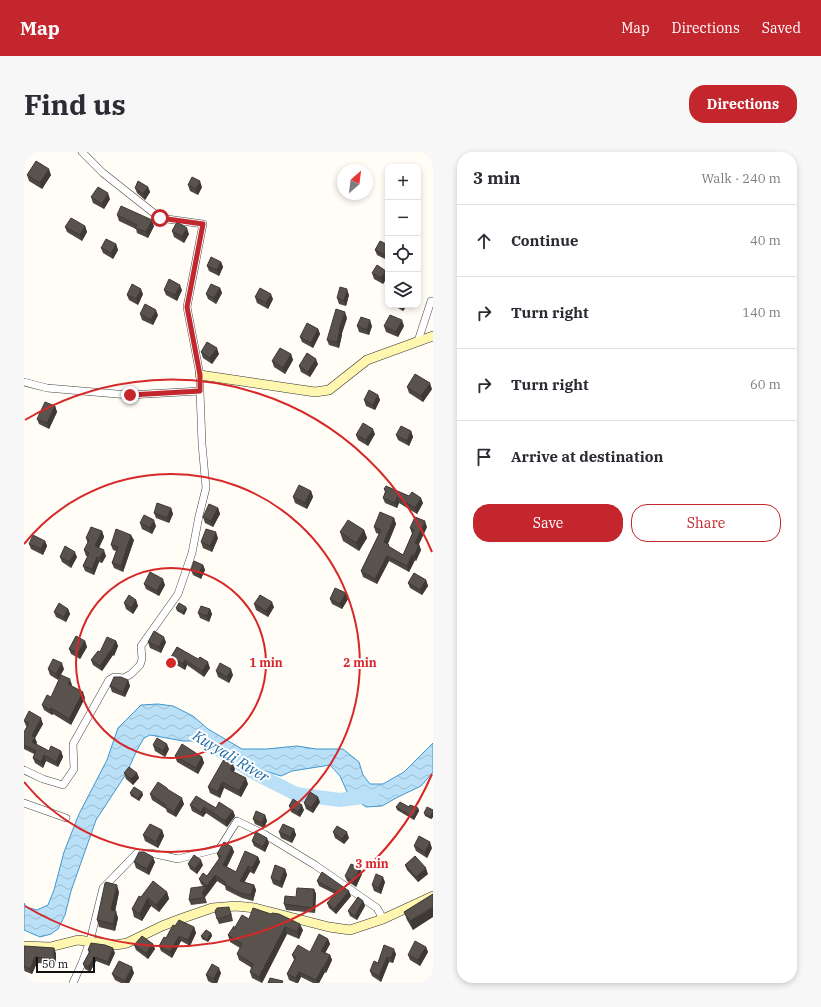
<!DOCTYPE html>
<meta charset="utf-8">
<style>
:root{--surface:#fff;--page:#f7f7f7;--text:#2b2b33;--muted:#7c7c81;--line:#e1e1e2;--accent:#c4262e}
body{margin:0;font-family:"IBM Plex Serif",serif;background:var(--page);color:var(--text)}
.controls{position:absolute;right:12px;top:12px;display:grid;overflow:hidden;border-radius:8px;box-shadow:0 2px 6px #0003}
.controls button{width:36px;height:36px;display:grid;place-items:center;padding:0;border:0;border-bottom:1px solid var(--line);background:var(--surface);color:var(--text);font:20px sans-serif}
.compass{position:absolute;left:313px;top:12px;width:36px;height:36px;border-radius:50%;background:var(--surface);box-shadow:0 2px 6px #0003;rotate:28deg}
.scale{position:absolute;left:12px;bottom:10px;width:59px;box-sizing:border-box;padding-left:4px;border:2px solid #111;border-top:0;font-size:11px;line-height:14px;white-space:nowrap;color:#111;-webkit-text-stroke:3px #fff;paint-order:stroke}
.stop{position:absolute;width:12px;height:12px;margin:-9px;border:3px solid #c4262e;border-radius:50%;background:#fff}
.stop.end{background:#c4262e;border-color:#fff;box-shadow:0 1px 4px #0008}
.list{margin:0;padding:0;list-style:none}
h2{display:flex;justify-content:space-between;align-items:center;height:52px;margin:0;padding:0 16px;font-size:17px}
h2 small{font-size:13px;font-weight:400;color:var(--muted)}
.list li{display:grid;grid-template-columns:26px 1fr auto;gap:12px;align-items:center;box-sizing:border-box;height:72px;padding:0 16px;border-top:1px solid var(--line)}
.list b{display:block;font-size:15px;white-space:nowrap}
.list em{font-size:13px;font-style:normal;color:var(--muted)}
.actions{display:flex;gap:8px;padding:12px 16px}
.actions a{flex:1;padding:9px 0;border:1px solid var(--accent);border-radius:16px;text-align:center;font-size:14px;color:var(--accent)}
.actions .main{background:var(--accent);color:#fff}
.icon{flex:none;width:22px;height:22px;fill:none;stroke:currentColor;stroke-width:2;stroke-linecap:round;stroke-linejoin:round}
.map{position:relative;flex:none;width:409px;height:831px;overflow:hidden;border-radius:16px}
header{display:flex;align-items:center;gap:24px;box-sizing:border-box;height:56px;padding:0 20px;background:var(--accent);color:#fff}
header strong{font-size:19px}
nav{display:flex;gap:22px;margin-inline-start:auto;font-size:14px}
.intro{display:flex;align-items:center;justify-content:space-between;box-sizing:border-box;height:96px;padding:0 24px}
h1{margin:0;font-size:28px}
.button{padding:10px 18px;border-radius:16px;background:var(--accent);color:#fff;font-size:14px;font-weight:700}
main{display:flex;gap:24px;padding:0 24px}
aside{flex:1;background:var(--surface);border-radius:16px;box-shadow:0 2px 6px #0003}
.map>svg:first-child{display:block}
</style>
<header>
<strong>Map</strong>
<nav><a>Map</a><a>Directions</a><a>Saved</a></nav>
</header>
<div class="intro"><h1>Find us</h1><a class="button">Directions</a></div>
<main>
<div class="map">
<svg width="409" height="831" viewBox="0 0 409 831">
<defs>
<pattern id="water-waves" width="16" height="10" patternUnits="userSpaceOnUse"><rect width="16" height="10" fill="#b9e0f7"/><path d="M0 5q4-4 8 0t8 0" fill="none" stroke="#9ebfd3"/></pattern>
</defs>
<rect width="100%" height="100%" fill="#fffdf5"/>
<path fill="url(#water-waves)" stroke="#3f96cf" d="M134,552L149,554L169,564L184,577L218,597H243L273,594L292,597H319L335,610L339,623L346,632H359L380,620L409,591V620L397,634L374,645L358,654L342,655L324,642L316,624L306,613L268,619L257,624L226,614L174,589H159L126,583L120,586L113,598L102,622L72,668L47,739L41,763L34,777L27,782L16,785L0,778V751L2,755L13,758L24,753L30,738L40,700L55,662L83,608L94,576L117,553Z"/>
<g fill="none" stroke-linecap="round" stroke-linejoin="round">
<path stroke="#b9e0f7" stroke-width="14" d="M185,591L227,619L272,642L315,648L348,644"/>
<defs>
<path id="street" d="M394,189L407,149H409
M0,230L23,236L105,243L176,239V223L163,155L179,72L136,66L79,21L58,0
M0,618L19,627L39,633L50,617L49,592L85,528L90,525L100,526L107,522L116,513L118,507L117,494L154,442L168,401L175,364L182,336L178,292L176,239
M0,651L42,666
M49,831L58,811L66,789L79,736L113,701H127L154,707L196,696L213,669L240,682L291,713L353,756L359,767"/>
<path id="secondary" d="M176,223L291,240L305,238L343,208L409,184
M0,794L26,795L54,788L92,793L103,791L138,774L159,766L188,756L212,754L231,756L305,775L326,778L359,767L409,744"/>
</defs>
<use href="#street" stroke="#444" stroke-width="8"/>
<use href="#secondary" stroke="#333" stroke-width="10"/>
<use href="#street" stroke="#fff" stroke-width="7"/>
<use href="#secondary" stroke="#fff6b0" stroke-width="9"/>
</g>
<path fill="#4d4742" d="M3,23H27L18,37L5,29Z
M164,33L178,35L174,43L166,39Z
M124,35L126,40L121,48L113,41L111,36Z
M67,45L86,47L80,57L69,51Z
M93,63L130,74L124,86L113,81L112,77L95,69Z
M61,74L63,80L58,89L43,80L41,75Z
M148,79L165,82L160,91L150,85Z
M92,92L94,98L89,107L79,101L77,96Z
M364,93V106L363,108L353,103L351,98Z
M197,110L199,115L195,124L185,119L183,114Z
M348,121L364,124L359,132L350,127Z
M196,136L198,141L192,152L184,147L182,142Z
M140,138H158L153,149L142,143Z
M119,142L114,153L105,148L103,143Z
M325,143L322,154L315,152L313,146Z
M231,145L249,147L244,157L233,151Z
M369,153H383L379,159Z
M116,162L134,163L129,173L118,168Z
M323,166L318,181V183L315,196L305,193L303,188Z
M333,174H348L345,183L335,180Z
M360,174H380L374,185L362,180Z
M294,177L296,182L289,196L278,190L276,185Z
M177,200L195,202L188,212L179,206Z
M267,202L269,208L261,222L250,215L248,209Z
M294,212L286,225L277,220L275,214Z
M383,235L408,237L399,250L385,241Z
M354,243L356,248L351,258L342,254L340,248Z
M31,254L33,260L25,277L15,272L13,267Z
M387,279L389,285L385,294L374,288L372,283Z
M351,282L344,294L334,288L332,283Z
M360,337L385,344L399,351L393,362L375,351L373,356L361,351L359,346L361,340Z
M287,339L289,345L283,357L271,351L269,345Z
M147,356L149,362L145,371L132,366L130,361Z
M194,356L196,362L189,375L181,371L179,365Z
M370,366L372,372L364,392L366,395L379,403L388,382L386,376L403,375L395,392L397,398L392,409L391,408L385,420L365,409L353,432L339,425L337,419L355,382L352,381L350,375Z
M116,371L132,374L128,382L118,377Z
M340,378L343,386L335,399L319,389L316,380Z
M78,379L80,385L75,396L82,404L78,411L75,410L70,423L61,419L59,414L64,404H62L60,398L64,392L62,386Z
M194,386L188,400L179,396L177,390Z
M110,388L99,420L90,416L88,411L92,399L89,398L87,393Z
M21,389L23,394L19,403L7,397L5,392Z
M36,405H53L47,416L38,410Z
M179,413L181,418L177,427L169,423L167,418Z
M402,428L404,434L398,443L386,436L384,431Z
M120,432L141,433L135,444L122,437Z
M322,441L324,447L318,457L308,452L306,447Z
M112,448L114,454L109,462L102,457L100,451Z
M230,452L250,455L244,465L232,458Z
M152,456L163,457L160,463L153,459Z
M44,457L46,462L42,470L32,465L30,460Z
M186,457L188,462L185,470L176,466L174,461Z
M61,489L63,495L56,507L47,502L45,497Z
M92,489L94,494L90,504L89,503L78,519L69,513L67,508L76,500Z
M124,490H142L137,501L126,496Z
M153,495L186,516L180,525L163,513L161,518L149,511L147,505Z
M24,517H40L34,528L26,523Z
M192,519L209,523L205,531L194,525Z
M104,528L106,534L101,545L88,540L86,534Z
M48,533L47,534L61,546L47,573L29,562L28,563L20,558L18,553L27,545Z
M0,569L19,572L11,586L13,591L12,592L25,599H37L39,605L34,615L22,609L19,616L11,611L9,606L10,602L0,597V580L3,575L2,574Z
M129,593L145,597L141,605L131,599Z
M151,604L178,605L180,611L174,622L153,610Z
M211,617L210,620L224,632L217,645L200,636L196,646L186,641L184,635Z
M100,621H113L115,626L109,633L102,627Z
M143,636L144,638L160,652L152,665L143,660L142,657L128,648L126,642Z
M118,640L119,643L115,649L107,644L106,641Z
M296,650L289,661L282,657L280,651Z
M166,653L192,656L209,659L211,664L203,675L182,661L179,665L168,659Z
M265,654L280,658L276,665L267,660Z
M372,655L394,656L395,659L390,668L373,658Z
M409,658V665L407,667L401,664L400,661Z
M241,663L243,669L240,676L231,672L229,667Z
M270,677L272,683L268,691L257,686L255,680Z
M138,678L140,684L134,696L121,689L119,683Z
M309,680L325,686L320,692L311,686Z
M228,689L245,691L241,700L230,694Z
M390,694L408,696L403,706L392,699Z
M208,695L210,700L203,715L212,720L234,705L236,710L230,722L226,720L220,730L230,733L232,738L229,749L218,746L202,738L201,734L193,729L181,745L183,751L167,753L165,748L180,735L177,732L175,727L183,724L195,707L193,702Z
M110,710H131L125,723L112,716Z
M164,712L179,713L173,722L166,717Z
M381,713L404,722L394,730L383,718Z
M261,717L263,723L258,736L249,732L247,726Z
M338,722L332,735L323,729L321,724Z
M293,729L327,744L312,762L305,756L303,751L311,742L295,734Z
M361,730L357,742L350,739L348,733Z
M290,737L292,742L291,761L262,758L260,752L272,745Z
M95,740L91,759L94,766L91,779L75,775L73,768Z
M143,740L145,747L135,760L127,754L118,769L110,765L108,757L117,745Z
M409,742L389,778L383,768L380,760Z
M339,749L341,754L333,768L326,764L324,759Z
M207,760L209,769L195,772L193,767Z
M225,767L279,778L275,787L263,782L238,831L228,826L226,820L228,816L215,808L213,802L216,796L206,790L204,783L211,777Z
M151,774L170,775L172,781L166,794L157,789L148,806L137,799L135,794L142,786Z
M187,781L188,784L184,790L178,787L177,784Z
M304,787L306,792L301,801L306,803L308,808L302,821L301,820L295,831H289L277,825L274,831H272L265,828L263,822L270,808L268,803L286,800Z
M129,792L131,797L124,807L112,798L110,793Z
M360,793L372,802L369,811L365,810L357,830L348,824L346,819L354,811Z
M0,794L30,796L32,802V812L13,811L8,822L0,819Z
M402,795L404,800L396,814L386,808L384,803Z
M64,798L91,801L85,814L72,809L66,820L61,817L59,812L65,801Z
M110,821L105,831H97L91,828L88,822Z
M197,821L193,831H188L184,829L182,823Z"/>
<path fill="#3f3936" d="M25,17L27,23L18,37L16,31Z
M176,29L178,35L174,43L172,37Z
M124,35L126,40L121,48L119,42Z
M84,41L86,47L80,57L78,52Z
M128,68L130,74L124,86L122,80Z
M61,74L63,80L58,89L56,83Z
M163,76L165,82L160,91L158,85Z
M92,92L94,98L89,107L87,101Z
M364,97V106L363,108L361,103Z
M197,110L199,115L195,124L193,118Z
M362,119L364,124L359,132L357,126Z
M156,133L158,138L153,149L151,143Z
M196,136L198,141L192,152L190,146Z
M117,137L119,142L114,153L112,147Z
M323,137L325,143L322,154L320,149Z
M247,142L249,147L244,157L242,151Z
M377,153H383L379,159Z
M132,158L134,163L129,173L127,168Z
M321,160L323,166L318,181V183L315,196L313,190L315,177Z
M346,168L348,174L345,183L343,178Z
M378,168L380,174L374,185L372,180Z
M294,177L296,182L289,196L287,191Z
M193,196L195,202L188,212L186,206Z
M267,202L269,208L261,222L259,216Z
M292,207L294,212L286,225L284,220Z
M406,231L408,237L399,250L397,244Z
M354,243L356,248L351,258L349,253Z
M31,254L33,260L25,277L23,271Z
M349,277L351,282L344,294L342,288Z
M387,279L389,285L385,294L383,289Z
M287,339L289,345L283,357L281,351Z
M373,345L375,351L373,356L371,351Z
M397,346L399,351L393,362L391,356Z
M147,356L149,362L145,371L143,366Z
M194,356L196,362L189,375L187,369Z
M370,366L372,372L362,396L360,390Z
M130,368L132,374L128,382L126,376Z
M401,369L403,375L393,396L391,391Z
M340,378L343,386L335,399L332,391Z
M78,379L80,385L73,399L71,394Z
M192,380L194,386L188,400L186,394Z
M107,383L110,388L99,420L97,414Z
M21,389L23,394L19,403L17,397Z
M395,393L397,398L392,409L390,404Z
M80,398L82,404L78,411L76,406Z
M51,400L53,405L47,416L45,410Z
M388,403L391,408L385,420L383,414Z
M363,404L365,409L353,432L351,427Z
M73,405L75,410L70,423L68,417Z
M179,413L181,418L177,427L175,422Z
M139,427L141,433L135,444L133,439Z
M402,428L404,434L398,443L396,438Z
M322,441L324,447L318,457L316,452Z
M112,448L114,454L109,462L107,456Z
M248,450L250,455L244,465L242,459Z
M162,455L163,457L160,463L159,460Z
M44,457L46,462L42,470L40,465Z
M186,457L188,462L185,470L183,464Z
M140,485L142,490L137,501L135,495Z
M61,489L63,495L56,507L54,501Z
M92,489L94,494L90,504L88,498Z
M87,498L89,503L78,519L76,514Z
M161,508L163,513L161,518L159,512Z
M184,510L186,516L180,525L178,519Z
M38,511L40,517L34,528L32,522Z
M207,517L209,523L205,531L203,525Z
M46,527L48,533L46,538L44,532Z
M104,528L106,534L101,545L99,540Z
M59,540L61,546L47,573L45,567Z
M27,556L29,562L28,563L26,558Z
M17,566L19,572L11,586L13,591L10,595L8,590V584Z
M143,592L145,597L141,605L139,599Z
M37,599L39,605L34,615L32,610Z
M20,603L22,609L19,616L17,610Z
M178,605L180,611L174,622L172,616Z
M209,612L211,617L208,623L206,618Z
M113,621L115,626L109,633L107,627Z
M222,626L224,632L217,645L215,639Z
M198,630L200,636L196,646L194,640Z
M118,640L119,643L115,649L114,647Z
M294,645L296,650L289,661L287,656Z
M158,646L160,652L152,665L150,660Z
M278,653L280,658L276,665L274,660Z
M180,655L182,661L179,665L177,660Z
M394,656L395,659L390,668L389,665Z
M209,659L211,664L203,675L201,669Z
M409,660V665L407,667L406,665Z
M241,663L243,669L240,676L238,671Z
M270,677L272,683L268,691L266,685Z
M138,678L140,684L134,696L132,690Z
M323,680L325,686L320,692L318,687Z
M243,686L245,691L241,700L239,695Z
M406,690L408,696L403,706L401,700Z
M208,695L210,700L201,718L199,713Z
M129,705L131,710L125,723L123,717Z
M234,705L236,710L230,722L228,716Z
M177,708L179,713L173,722L171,717Z
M224,714L226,720L218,735L216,729Z
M336,716L338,722L332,735L330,730Z
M402,716L404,722L394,730L392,725Z
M261,717L263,723L258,736L256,730Z
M191,723L193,729L185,740L183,734Z
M359,725L361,730L357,742L355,736Z
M93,733L95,740L90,765L87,758Z
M230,733L232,738L229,749L227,743Z
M183,734L185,740L181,745L178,741Z
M290,737L292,742L291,761L289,756Z
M325,739L327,744L312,762L310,757Z
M143,740L145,747L135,760L132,753Z
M124,746L127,754L118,769L116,762Z
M339,749L341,754L333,768L331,764Z
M409,755V765L389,778L386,769Z
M92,759L94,766L91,779L89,772Z
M276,772L279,778L275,787L273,780Z
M170,775L172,781L166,794L164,788Z
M261,775L263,782L238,831L235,825Z
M187,781L188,784L184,790L183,788Z
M155,784L157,789L148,806L146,800Z
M304,787L306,792L299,805L297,799Z
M129,792L131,797L124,807L122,801Z
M402,795L404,800L396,814L394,808Z
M30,796L32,802V812L30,807Z
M89,796L91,801L85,814L84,810Z
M370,797L372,802L369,811L367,806Z
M306,803L308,808L302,821L300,815Z
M11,805L13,811L8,822L6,817Z
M71,805L72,809L66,820L64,815Z
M363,805L365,810L357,830L355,824Z
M108,815L110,821L105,831H102L101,829Z
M299,815L301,820L295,831H293L292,828Z
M195,816L197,821L193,831H191L190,827Z
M275,820L277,825L274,831H273L272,826Z"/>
<path fill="#5a524d" stroke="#3f3936" d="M12,9L25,17L16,31L3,23Z
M168,25L176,29L172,37L164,33Z
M114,29L124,35L119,42L111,36Z
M74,35L84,41L78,52L67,45Z
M97,54L128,68L122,80L111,76L113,73L93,63Z
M47,66L61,74L56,83L41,75Z
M153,70L163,76L158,85L148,79Z
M82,87L92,92L87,101L77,96Z
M356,89L364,93V97L361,103L351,98Z
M187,105L197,110L193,118L183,114Z
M353,113L362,119L357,126L348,121Z
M145,127L156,133L151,143L140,138Z
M108,132L117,137L112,147L103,143Z
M187,132L196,136L190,146L182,142Z
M316,135L323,137L320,149L313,146Z
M236,136L247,142L242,151L231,145Z
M121,152L132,158L127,168L116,162Z
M312,157L321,160L315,177L316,178L313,190L303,188Z
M366,163L378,168L372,180L360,174Z
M337,165L346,168L343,178L333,174Z
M283,171L294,177L287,191L276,185Z
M183,190L193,196L186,206L177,200Z
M256,196L267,202L259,216L248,209Z
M283,201L292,207L284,220L275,214Z
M391,222L406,231L397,244L383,235Z
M345,238L354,243L349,253L340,248Z
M21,250L31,254L23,271L13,267Z
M339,271L349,277L342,288L332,283Z
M377,274L387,279L383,289L372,283Z
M275,333L287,339L281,351L269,345Z
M362,334L385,344L388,340L397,346L391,356L373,345L371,351L359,346L362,339L360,337Z
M133,351L147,356L143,366L130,361Z
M185,352L194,356L187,369L179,365Z
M356,360L370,366L360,390L365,393L364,394L379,403L390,378L386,376L391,365L401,369L391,391L395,393L390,404L388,403L383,414L363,404L351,427L337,419L357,378L350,375Z
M120,363L130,368L126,376L116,371Z
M324,368L340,378L332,391L316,380Z
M67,375L78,379L71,394L80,398L76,406L73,405L68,417L59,414L65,401L60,398L65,388L62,386Z
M92,377L107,383L97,414L88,411L94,395L87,393Z
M182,377L192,380L186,394L177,390Z
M9,383L21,389L17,397L5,392Z
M41,394L51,400L45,410L36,405Z
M170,409L179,413L175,422L167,418Z
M126,420L139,427L133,439L120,432Z
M390,421L402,428L396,438L384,431Z
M311,436L322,441L316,452L306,447Z
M105,443L112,448L107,456L100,451Z
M236,443L248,450L242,459L230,452Z
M35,451L44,457L40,465L30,460Z
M155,451L162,455L159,460L152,456Z
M177,454L186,457L183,464L174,461Z
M130,479L140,485L135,495L124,490Z
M52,484L61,489L54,501L45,497Z
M83,485L92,489L88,498H87L76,514L67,508L74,499L76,500Z
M153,495L174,507L176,505L184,510L178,519L161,508L159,512L147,505Z
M29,507L38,511L32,522L24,517Z
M196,511L207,517L203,525L192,519Z
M37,523L46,527L44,532L59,540L45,567L27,556L26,558L18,553L23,543L27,545Z
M90,525H97L104,528L99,540L86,534Z
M5,559L17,566L8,584L11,585L8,590L25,599L27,594L37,599L32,610L20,603L17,610L9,606L12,599L0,593V580L5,571L0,569Z
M133,586L143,592L139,599L129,593Z
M158,592L178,605L172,616L151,604Z
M200,607L209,612L206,618L222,626L215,639L198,630L194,640L184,635Z
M105,615L113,621L107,627L100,621Z
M134,630L143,636V637L158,646L150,660L141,655L142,653L126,642Z
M110,635L118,640L114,647L106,641Z
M286,640L294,645L287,656L280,651Z
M172,644L192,656L195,650L209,659L201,669L180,655L177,660L166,653Z
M269,647L278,653L274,660L265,654Z
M376,650L385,655L386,653L394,656L389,665L372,655Z
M403,655L409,658V660L406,665L400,661Z
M232,659L241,663L238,671L229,667Z
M126,672L138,678L132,690L119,683Z
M259,672L270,677L266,685L255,680Z
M313,674L323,680L318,687L309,680Z
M232,680L243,686L239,695L228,689Z
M395,684L406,690L401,700L390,694Z
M200,690L208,695L199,713L212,720L221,699L234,705L228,716L224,714L216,729L230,733L227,743L216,741L200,732L201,730L191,723L183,734L175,727L179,721L183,724L197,704L193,702Z
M115,700H120L129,705L123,717L110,710Z
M170,703L177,708L171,717L164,712Z
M391,704L402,716L392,725L381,713Z
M327,712L336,716L330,730L321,724Z
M251,713L261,717L256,730L247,726Z
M298,720L325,739L310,757L303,751L313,740L293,729Z
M352,722L359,725L355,736L348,733Z
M129,729L143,740L132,753L124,746L116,762L108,757L115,744L117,745Z
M82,730L93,733L87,758L92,759L89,772L73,768L81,731Z
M183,734L178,741L181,745L165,748L167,736Z
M273,736L290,737L289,756L260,752L261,744L272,745Z
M409,742V755L386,769L380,760Z
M334,745L339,749L331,764L324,759Z
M205,755L207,763L193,767L191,759L193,756Z
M229,756L247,762L248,761L255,762L276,772L273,780L261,775L235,825L226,820L229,812L213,802L218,792L204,783L210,774V777L218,763L225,767Z
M155,768L170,775L164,788L155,784L146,800L135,794L140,785L142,786L149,773L151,774Z
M182,778L187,781L183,788L177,784Z
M295,782L304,787L297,799L306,803L300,815H299L292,828L275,820L272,826L263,822L272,805L268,803L274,793L286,800Z
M118,784L129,792L122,801L110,793Z
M391,789L402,795L394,808L384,803Z
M67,791L81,793L89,796L84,810L71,805L64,815L59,812L66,799L64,798Z
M360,793L370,797L367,806L363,805L355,824L346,819L350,809L354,811Z
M0,794L30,796V807L11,805L6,817L0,814Z
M95,809L108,815L101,829L88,822Z
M188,812L195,816L190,827L182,823Z
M246,826L259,829L258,831H244Z"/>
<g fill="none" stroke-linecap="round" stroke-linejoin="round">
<path stroke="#c4262e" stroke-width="5" d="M106,243L176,239V223L163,155L179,72L136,66"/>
</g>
<g fill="none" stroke="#d62828" stroke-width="2">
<circle cx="147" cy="511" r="95"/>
<path d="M0 392A189 189 0 1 1 0 630"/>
<path d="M408 622A284 284 0 0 1 1 754M1 268A284 284 0 0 1 408 400"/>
</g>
<g text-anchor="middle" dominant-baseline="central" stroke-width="4" stroke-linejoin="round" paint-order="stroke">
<g font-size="15" font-style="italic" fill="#1768a6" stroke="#fff">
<text transform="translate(207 604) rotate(31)">Kuyyali River</text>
</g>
</g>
<circle cx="147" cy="511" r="6" fill="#d62828" stroke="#fff" stroke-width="2"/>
<g font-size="12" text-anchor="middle" font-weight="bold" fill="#d62828" stroke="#fff" stroke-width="4" stroke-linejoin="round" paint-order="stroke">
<text x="242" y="515">1 min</text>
<text x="336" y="515">2 min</text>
<text x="348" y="716">3 min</text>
</g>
</svg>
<div class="controls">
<button>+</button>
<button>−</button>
<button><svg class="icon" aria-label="locate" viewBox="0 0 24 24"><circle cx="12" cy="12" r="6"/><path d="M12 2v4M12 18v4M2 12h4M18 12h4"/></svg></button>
<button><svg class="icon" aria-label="layers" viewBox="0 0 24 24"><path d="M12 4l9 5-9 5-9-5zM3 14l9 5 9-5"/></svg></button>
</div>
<svg class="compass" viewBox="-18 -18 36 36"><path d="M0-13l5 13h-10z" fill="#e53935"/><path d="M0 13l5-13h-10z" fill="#7c7c81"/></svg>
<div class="scale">50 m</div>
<div class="stop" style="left:136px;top:66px"></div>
<div class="stop end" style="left:106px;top:243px"></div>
</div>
<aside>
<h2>3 min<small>Walk · 240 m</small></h2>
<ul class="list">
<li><svg class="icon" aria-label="ahead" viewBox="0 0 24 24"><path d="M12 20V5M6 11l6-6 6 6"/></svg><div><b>Continue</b></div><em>40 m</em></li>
<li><svg class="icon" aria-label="right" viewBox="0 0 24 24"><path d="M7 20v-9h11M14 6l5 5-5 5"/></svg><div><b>Turn right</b></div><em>140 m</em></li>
<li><svg class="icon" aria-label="right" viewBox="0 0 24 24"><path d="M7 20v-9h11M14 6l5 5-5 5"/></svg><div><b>Turn right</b></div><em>60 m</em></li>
<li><svg class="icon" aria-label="arrive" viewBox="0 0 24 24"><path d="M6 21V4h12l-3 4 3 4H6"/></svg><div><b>Arrive at destination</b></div></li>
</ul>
<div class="actions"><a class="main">Save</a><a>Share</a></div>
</aside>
</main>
